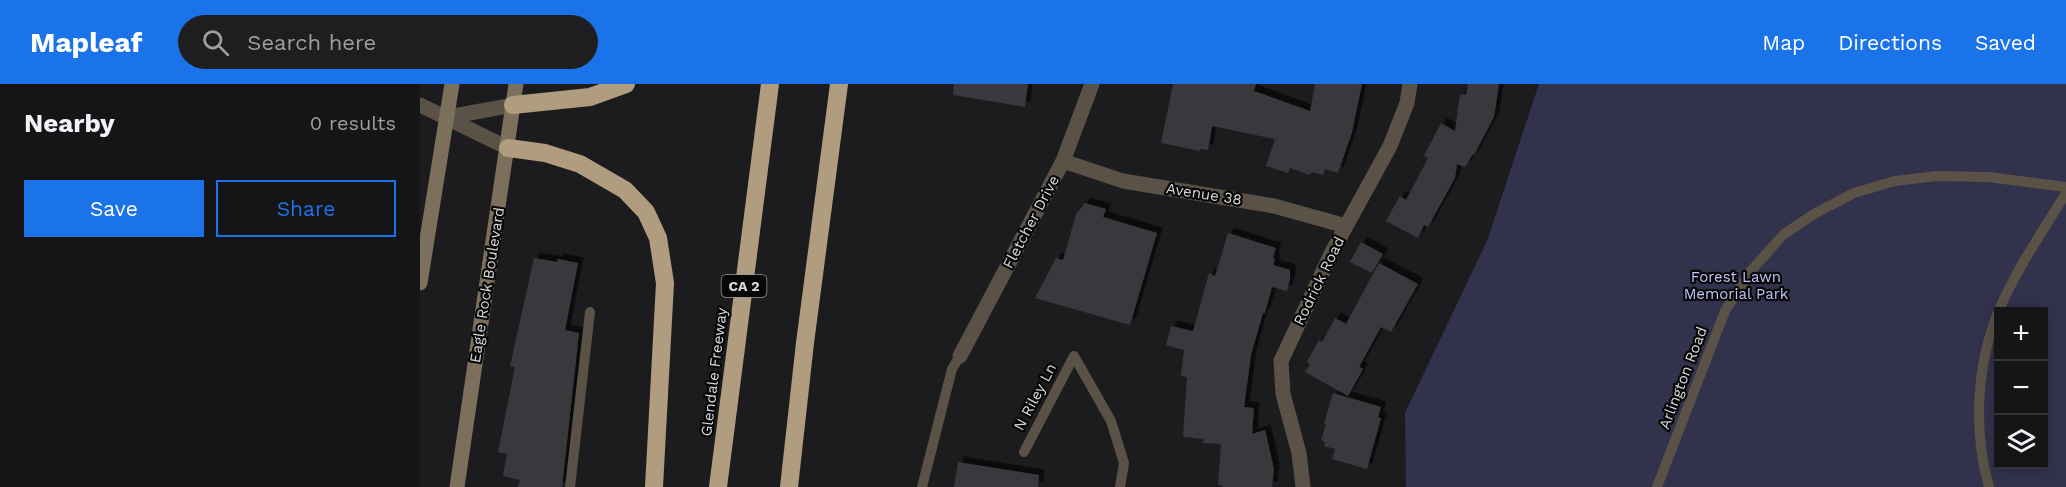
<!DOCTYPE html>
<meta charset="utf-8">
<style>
:root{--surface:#151517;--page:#1e1e20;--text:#f1f3f6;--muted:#9d9fa1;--line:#343436;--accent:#1a73e8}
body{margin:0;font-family:"Work Sans",sans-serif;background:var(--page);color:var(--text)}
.controls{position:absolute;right:18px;bottom:18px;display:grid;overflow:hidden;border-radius:0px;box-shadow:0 3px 15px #0003}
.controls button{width:54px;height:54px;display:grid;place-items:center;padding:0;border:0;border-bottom:2px solid var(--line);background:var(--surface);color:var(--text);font:30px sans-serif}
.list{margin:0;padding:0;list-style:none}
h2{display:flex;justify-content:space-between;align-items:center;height:78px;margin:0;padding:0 24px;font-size:26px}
h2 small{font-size:20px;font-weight:400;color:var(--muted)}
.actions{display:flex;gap:12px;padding:18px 24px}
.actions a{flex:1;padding:14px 0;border:2px solid var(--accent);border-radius:0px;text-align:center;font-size:21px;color:var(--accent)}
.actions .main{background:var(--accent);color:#fff}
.icon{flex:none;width:33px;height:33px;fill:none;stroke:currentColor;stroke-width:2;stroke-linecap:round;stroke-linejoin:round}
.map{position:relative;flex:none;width:1646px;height:403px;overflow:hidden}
header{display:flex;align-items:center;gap:36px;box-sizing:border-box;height:84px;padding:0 30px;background:var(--accent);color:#fff}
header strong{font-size:28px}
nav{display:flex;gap:33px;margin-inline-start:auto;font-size:21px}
.search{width:420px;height:54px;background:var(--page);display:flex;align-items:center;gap:15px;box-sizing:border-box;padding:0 21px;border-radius:33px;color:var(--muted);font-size:22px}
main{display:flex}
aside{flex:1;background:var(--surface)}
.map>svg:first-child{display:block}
</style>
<header>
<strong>Mapleaf</strong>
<div class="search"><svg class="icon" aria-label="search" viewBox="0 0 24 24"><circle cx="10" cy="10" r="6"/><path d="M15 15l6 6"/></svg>Search here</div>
<nav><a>Map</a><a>Directions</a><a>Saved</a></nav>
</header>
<main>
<aside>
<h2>Nearby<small>0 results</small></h2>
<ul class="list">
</ul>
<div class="actions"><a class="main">Save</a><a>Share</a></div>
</aside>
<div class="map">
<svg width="1646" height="403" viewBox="0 0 1646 403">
<defs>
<filter id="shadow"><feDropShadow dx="5.5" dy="-5.5" stdDeviation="0" flood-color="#0009"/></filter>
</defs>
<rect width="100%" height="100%" fill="#1c1c1f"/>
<path fill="#33324c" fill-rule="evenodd" d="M1119,0H1646V403H986L985,329L1067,157ZM1578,228H1624V380H1578Z"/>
<path fill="#39393c" filter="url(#shadow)" d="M534,0H608L605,23L533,11Z
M753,0H836L834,7L890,27L895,0H942L932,48L918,89L905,85L903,91L892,88L890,91L870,84L868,89L846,82L855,55L792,42L788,66L780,65V67L741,59Z
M1048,0H1079L1074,33L1054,71L1053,70L1045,83L1037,80L1035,94L1008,143L1004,141L998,154L966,137L980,112L986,116L1008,74L1004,72L1021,39L1035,47L1040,10L1046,11Z
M665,119L686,125L683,133L737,149L710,241L615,214L636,174L643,176L656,130Z
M808,149L856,164L853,174L855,175L853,181L870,186V195L867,207L852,203L845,229H843L831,271L824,323L834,324L832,350L845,346L854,385L852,403H802V401H798L801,360L783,359L784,355L763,353L767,293L761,292L764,266L746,261L751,242L773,247L789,189L795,192Z
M941,158L963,170L952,189L930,178Z
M114,174L137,178L138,175L158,179L145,246L159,249L142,403H98L100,396L83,392L87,370L78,368L95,283L90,282Z
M959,179L998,200L971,248L961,243L939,283L943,285L928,312L885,288L890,280L887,278L899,256L902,258L915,234L926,240Z
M913,309L961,323L958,333L961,334L947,385L912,375L915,365L904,362L905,358L901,356L906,340L904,339Z
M538,378L619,391L618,403H534Z"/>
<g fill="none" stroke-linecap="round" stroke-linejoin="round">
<path stroke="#5a5246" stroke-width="10" d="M604,368L654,272L691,337L704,379L700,403
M150,403L170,228
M502,403L532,285L540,272
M1237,403L1305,227L1329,189L1363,151L1394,130L1434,109L1475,97L1517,92L1568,93L1646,103
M1569,403C1553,345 1556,280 1580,224C1597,184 1623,147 1646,109"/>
<path stroke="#5a5246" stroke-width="15" d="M0,21L88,64
M28,33L93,21
M643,77L703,97L854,122L926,142
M540,272L643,77L672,0
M883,403L879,369L863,310L861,277L913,166L970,62L987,19L990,0"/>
<path stroke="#7c705d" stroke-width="15" d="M0,199L32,0
M37,403L96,0"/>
<path stroke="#b09c7e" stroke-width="18" d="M93,21L170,13L206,0
M88,64L125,69L160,80L205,106L226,128L238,154L245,199L234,403
M298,403L350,0
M369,403L385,259L419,0"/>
</g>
<g text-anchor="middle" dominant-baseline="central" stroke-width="4.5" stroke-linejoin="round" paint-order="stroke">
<rect fill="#070708" stroke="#9a9a9c" stroke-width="1.5" x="301.5" y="191" width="45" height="22" rx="4.5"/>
<g font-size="14" font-weight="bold" fill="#d9d9db">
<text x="324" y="202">CA 2</text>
</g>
<g font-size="15" fill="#d9d9db" stroke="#070708">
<text transform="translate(784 110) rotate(9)">Avenue 38</text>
<text transform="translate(611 138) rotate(-62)">Fletcher Drive</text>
<text transform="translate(899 197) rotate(-64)">Rodrick Road</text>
<text transform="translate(67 201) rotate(-81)">Eagle Rock Boulevard</text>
<text transform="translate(294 288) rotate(-83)">Glendale Freeway</text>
<text transform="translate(1263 294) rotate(-69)">Arlington Road</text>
<text transform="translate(615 313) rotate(-62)">N Riley Ln</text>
</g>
<g font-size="15" fill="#c2c2fa" stroke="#070708">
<text x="1316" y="193">Forest Lawn<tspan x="1316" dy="17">Memorial Park</tspan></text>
</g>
</g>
</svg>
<div class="controls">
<button>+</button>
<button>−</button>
<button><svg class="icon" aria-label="layers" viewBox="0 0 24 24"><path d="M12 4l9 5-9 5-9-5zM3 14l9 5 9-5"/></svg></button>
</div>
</div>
</main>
